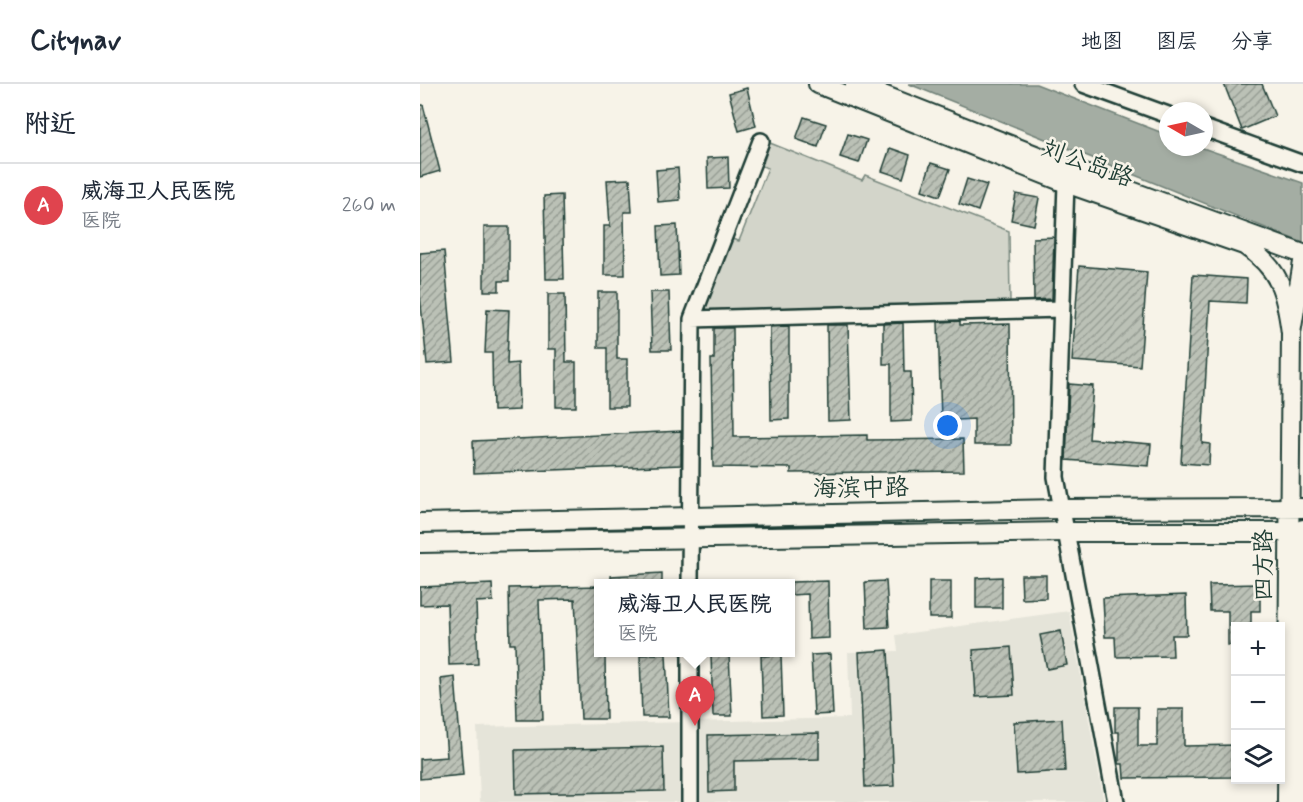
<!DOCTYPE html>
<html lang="zh">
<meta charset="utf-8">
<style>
:root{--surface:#fff;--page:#f2f2f3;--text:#1f2937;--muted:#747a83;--line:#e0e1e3;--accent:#1f3d34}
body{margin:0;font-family:Mynerve,"LXGW WenKai TC",sans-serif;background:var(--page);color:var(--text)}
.controls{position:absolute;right:18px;bottom:18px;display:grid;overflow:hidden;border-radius:0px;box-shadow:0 3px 9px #0003}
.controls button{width:54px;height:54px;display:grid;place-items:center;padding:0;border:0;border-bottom:2px solid var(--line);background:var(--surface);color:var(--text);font:30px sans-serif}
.compass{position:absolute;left:739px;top:18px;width:54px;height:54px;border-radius:50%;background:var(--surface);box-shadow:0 3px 9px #0003;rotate:279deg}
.you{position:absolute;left:528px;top:342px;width:21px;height:21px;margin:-15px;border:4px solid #fff;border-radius:50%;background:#1a73e8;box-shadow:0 0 0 9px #1a73e833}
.badge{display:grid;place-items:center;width:39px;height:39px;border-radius:50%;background:var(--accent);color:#fff;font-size:20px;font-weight:700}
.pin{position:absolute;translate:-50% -50px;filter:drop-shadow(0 2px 3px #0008)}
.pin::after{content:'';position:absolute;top:32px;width:21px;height:18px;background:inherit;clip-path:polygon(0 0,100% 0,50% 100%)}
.popup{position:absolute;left:174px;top:495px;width:201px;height:78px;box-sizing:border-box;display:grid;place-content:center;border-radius:0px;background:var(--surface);filter:drop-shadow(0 2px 4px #0005);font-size:20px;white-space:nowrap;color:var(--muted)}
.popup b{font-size:22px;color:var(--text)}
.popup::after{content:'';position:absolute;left:50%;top:100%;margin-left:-12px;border:12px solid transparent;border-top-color:var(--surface)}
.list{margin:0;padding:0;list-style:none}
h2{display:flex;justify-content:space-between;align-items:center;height:78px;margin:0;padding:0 24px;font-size:26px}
h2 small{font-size:20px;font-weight:400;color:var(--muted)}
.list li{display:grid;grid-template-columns:39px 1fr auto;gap:18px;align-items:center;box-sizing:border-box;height:84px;padding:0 24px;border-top:2px solid var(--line)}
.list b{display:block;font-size:22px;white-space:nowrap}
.list p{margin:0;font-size:20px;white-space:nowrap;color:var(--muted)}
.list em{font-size:20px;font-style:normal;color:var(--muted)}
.icon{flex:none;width:33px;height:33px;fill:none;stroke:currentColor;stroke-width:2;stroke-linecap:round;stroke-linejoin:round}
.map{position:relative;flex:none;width:883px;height:718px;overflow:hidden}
header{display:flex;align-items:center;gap:36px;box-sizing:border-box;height:84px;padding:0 30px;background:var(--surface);border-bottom:2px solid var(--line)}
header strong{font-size:28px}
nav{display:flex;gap:33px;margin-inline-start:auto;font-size:21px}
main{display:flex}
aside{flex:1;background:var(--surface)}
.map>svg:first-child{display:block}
</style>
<header>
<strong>Citynav</strong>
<nav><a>地图</a><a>图层</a><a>分享</a></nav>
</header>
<main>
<aside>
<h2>附近<small></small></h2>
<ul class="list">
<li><span class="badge" style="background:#e0444e">A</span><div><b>威海卫人民医院</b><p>医院</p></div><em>260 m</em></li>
</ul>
</aside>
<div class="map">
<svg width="883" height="718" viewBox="0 0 883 718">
<defs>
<pattern id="building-hatch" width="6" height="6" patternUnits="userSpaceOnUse" patternTransform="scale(1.5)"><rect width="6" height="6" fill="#bbc1b6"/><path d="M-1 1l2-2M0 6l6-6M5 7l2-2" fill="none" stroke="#979e95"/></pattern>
</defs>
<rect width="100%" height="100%" fill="#f7f3e8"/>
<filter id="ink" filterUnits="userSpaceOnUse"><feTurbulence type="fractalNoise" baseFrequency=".0167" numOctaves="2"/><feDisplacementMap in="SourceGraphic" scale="12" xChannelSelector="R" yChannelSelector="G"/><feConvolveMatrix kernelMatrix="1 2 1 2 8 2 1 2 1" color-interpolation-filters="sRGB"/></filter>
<g filter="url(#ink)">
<path fill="#e5e4d9" d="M649,527L684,718H60L57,643L430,634L428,568L478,567L476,551Z"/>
<path fill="#d3d5ca" stroke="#79897f" stroke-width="1.5" d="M350,59L442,96L445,91L589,147L590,218L281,226L311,155L319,157L348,84L342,82Z"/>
<path fill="#a4ada3" stroke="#6f8077" stroke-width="1.5" d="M489,0H616L748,51V63H780L883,99V159Z"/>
<path fill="url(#building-hatch)" stroke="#1f3d34" stroke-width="1.5" d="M804,0H842L855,32L822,46Z
M327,4L336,42L319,47L309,9Z
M0,21H3L20,87L0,93Z
M384,33L406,40L398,63L376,55Z
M428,50L447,56L439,79L420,73Z
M470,64L490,71L483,94L462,87Z
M308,73L309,104L288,105L287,74Z
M511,79L530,85L520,112L502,106Z
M258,84L260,116L238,118L236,86Z
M210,95L212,128H204L205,191H184V142H190L187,96Z
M547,95L567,101L558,127L539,120Z
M596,110L619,114L614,141L591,136Z
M142,111L144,195H126L124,112Z
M257,141L259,191L240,192L238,142Z
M64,143H89V197H79V207H64Z
M634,153L632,215L614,216L613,154Z
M24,167L34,278L7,280L0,211V169Z
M659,182L727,188L720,282L652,277Z
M773,191L827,195L826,219L790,217L782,359L790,360L789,381L761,379Z
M178,208H197V275H207V323H187V264H178Z
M230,208H249L251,266H232Z
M128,210H145L146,278H156V323H136V265H128Z
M67,225L89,226L87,280L98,279L99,326L73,327L72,269H65Z
M540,237V241L590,240L591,361H554V335L521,337L518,238Z
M483,239L484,288H491L492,337L471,338V280H463V240Z
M407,241H428L431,336L408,337Z
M369,242V335L351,336L350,243Z
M294,244H313L314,353L447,351V356L543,355L544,387L371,389V384L293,383L291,275H294Z
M649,300L673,302L669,355L731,360L729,382L646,376Z
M261,347V381L54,389L53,357Z
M242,489V500H191V492Z
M601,491H626V514L602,515Z
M582,493V524H556V494Z
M408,497L409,554L389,555L388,510L371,511V498Z
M466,497L469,543L447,544L445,498Z
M509,497H531V534H509Z
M72,500L73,517L56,518L58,580L29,581L27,520L0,521V503Z
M840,500V527H831V543H816V561H808V527H790L789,501Z
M179,502V572H185L186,635H161L155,515L119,516L123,636H97L95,560H90L89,504Z
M766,511L767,551H752L753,572L696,573L695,553H685L683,514Z
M641,547L647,581L627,585L620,551Z
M591,563L594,611L556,613L553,566Z
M468,566L474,702L445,703L439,568Z
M246,570L249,633H222L220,571Z
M309,570L312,632H293L291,571Z
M410,570L413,630L394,631L391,571Z
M361,571L363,631L343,632L341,572Z
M35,593L43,691L0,695V675L27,673L21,595Z
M695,623H718V662H737V625H764V662L816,661V693L704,694L703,680H699V648H695Z
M642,635L645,687L597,690L594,638Z
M399,649V675L314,677V707L289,708L288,651Z
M243,663L244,707L96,710L95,666Z"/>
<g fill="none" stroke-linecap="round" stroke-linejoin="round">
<defs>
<path id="minor" d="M663,0L748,31
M784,44L883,80
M649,91L646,99L636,393L696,718
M272,235L640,225
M270,500L272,235L341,57
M270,568V718"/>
<path id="major" d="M398,0L646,99L824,161C860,184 866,209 871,249
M435,0L651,85L883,170
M0,439L640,425L883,424
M0,459L645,448H883
M867,718L871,249L883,178
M881,718L883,445"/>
</defs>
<use href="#minor" stroke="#1f3d34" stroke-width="20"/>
<use href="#major" stroke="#1f3d34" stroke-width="22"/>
<use href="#minor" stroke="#f7f3e8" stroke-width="15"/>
<use href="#major" stroke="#f7f3e8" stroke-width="18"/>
</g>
</g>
<g text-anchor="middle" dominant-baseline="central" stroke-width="5" stroke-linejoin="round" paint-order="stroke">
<g font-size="24" fill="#1f3d34" stroke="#f7f3e8">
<text transform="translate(667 80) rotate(20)">刘公岛路</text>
<text transform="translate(441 405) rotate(-1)">海滨中路</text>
<text transform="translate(844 481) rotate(-90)">四方路</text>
</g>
</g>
</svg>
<div class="controls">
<button>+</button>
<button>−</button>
<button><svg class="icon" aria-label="layers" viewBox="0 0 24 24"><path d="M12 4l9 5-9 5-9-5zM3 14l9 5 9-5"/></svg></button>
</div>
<svg class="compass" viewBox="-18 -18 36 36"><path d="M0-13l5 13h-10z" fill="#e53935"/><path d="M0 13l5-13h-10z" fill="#747a83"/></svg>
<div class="you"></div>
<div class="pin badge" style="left:275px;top:642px;background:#e0444e">A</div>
<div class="popup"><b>威海卫人民医院</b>医院</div>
</div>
</main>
